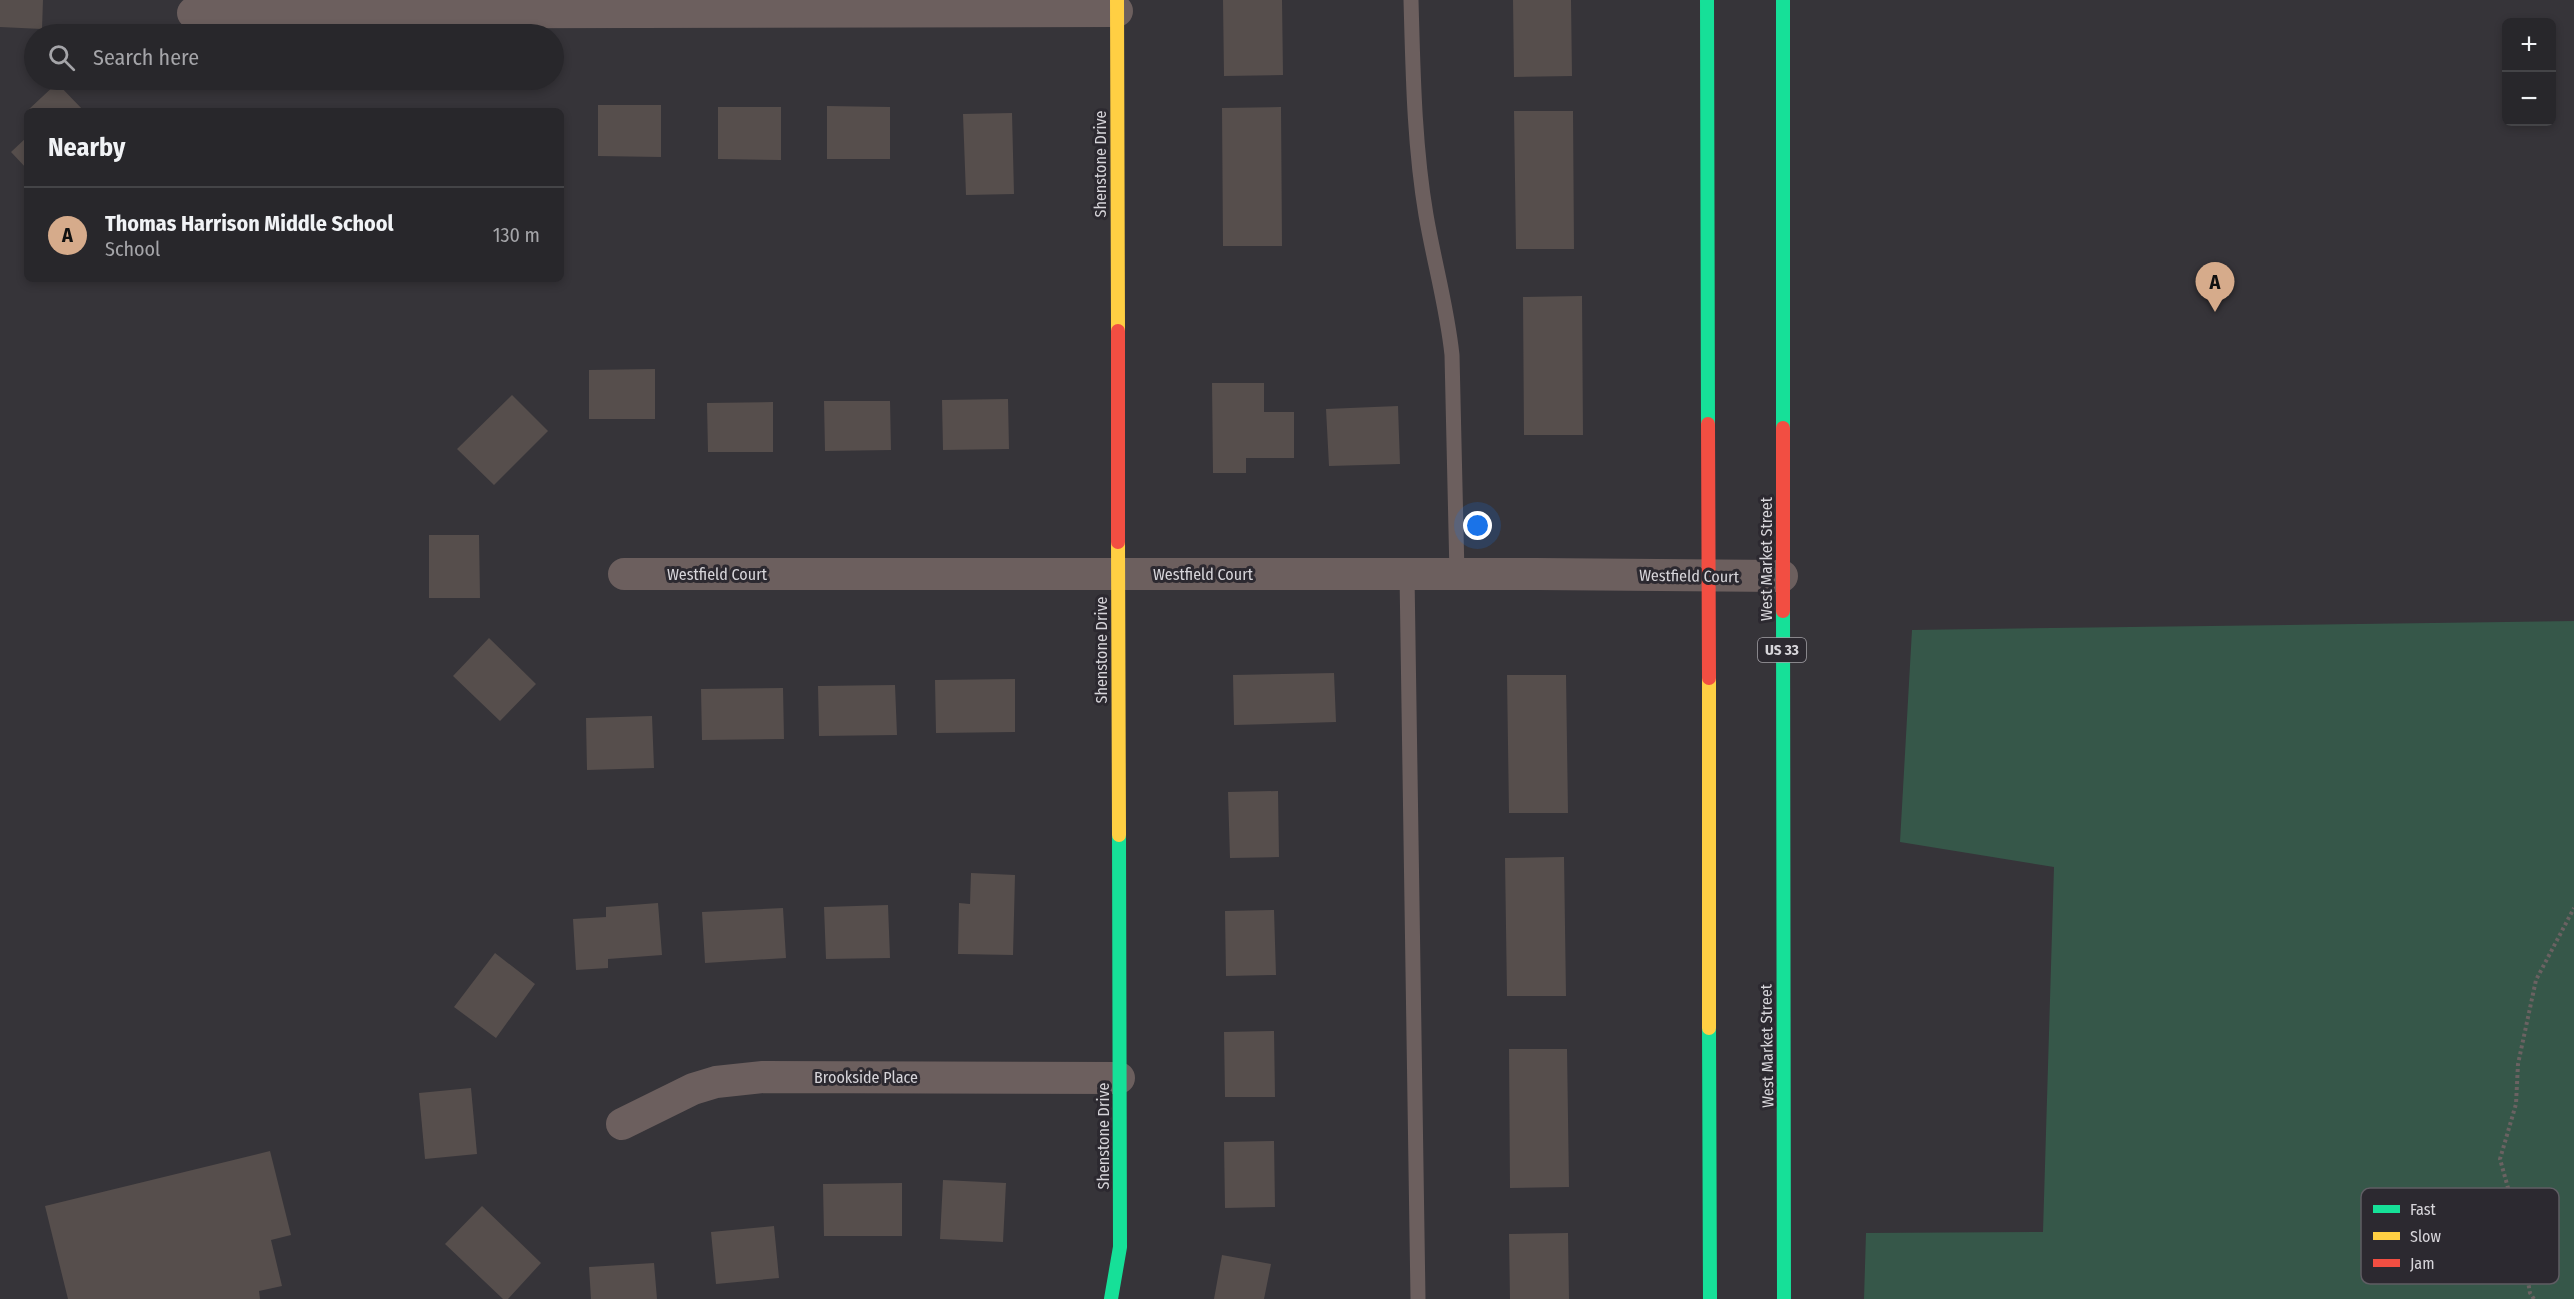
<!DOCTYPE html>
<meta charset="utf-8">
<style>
:root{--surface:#28272b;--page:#302f33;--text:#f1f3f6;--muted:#a5a5a9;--line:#444447;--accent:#d6ab8b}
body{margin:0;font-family:"Fira Sans Condensed",sans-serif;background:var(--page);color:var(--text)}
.controls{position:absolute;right:18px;top:18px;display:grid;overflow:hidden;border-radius:9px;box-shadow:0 3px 9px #0003}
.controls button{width:54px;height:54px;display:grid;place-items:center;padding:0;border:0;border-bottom:2px solid var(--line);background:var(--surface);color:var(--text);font:30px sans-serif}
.you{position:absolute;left:1478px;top:526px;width:21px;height:21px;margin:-15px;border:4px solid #fff;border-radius:50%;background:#1a73e8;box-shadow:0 0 0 9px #1a73e833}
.badge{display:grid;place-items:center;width:39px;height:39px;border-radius:50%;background:var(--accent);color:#111;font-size:20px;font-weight:700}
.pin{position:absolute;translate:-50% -50px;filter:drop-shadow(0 2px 3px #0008)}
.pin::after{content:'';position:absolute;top:32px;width:21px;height:18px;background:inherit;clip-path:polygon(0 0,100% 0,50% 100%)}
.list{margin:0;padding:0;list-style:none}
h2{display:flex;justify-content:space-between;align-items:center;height:78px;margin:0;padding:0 24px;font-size:26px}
h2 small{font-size:20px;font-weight:400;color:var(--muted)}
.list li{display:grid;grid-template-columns:39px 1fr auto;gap:18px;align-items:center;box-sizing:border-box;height:96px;padding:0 24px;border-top:2px solid var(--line)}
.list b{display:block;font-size:22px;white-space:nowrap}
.list p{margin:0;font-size:20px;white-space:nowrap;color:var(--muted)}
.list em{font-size:20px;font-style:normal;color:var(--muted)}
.icon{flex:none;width:33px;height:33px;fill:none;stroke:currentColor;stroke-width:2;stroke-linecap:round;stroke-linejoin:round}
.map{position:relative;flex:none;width:2574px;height:1299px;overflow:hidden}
.search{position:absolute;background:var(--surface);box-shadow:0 3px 9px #0003;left:24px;top:24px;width:540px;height:66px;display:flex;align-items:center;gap:15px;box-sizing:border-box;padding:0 21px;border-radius:33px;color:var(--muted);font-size:22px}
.panel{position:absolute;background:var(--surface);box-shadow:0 3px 9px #0003;left:24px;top:108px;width:540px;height:174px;border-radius:9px}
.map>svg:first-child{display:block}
</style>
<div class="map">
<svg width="2574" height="1299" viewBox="0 0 2574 1299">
<rect width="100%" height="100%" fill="#363439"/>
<path fill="#365749" d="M2574,621V1299H1864L1866,1233L2043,1232L2054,867L1900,842L1912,630Z"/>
<path fill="#564e4c" d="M0,0H43L42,29L0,27Z
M1223,0H1282L1283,75L1224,76Z
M1513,0H1571L1572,76L1514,77Z
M57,83L84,111H27Z
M598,105H661V157L598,156Z
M827,106L890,107V159H827Z
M718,107H781V160L718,159Z
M1281,107L1282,246H1223L1222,108Z
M1514,111H1573L1574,249H1516Z
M1012,113L1014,194L966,195L963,114Z
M27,137V169L11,152Z
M1582,296L1583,435H1524L1523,297Z
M655,369V419H589V370Z
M1212,383H1264V412H1294V458H1246V473H1213Z
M512,395L548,431L494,485L457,449Z
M1008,399L1009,449L943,450L942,400Z
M824,401H890L891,450L825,451Z
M773,402V452H708L707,403Z
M1398,406L1400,464L1329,466L1326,409Z
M429,535H479L480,598H429Z
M489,638L536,684L500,721L453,676Z
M1334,673L1336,722L1234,725L1233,675Z
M1507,675H1566L1568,813H1509Z
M1015,679V732L936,733L935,680Z
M895,685L897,735L819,736L818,686Z
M783,688L784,739L702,740L701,689Z
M652,716L654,768L587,770L586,718Z
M1278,791L1279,857L1230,858L1228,792Z
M1564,857L1566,996H1507L1505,858Z
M971,873L1015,875L1013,955L958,954L959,903L970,904Z
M658,903L662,955L608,959V968L576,970L573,919L606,917V907Z
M888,905L890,958L826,959L824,907Z
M783,908L786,958L705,963L702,912Z
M1274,910L1276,975L1226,976L1225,911Z
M495,953L535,984L496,1038L454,1007Z
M1274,1031L1275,1097H1225L1224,1032Z
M1509,1049H1567L1569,1187L1510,1188Z
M471,1088L477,1154L425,1159L419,1093Z
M1274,1141L1275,1207L1225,1208L1224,1142Z
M270,1151L291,1235L271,1240L282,1286L259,1291L260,1299H68L45,1206Z
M943,1180L1006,1183L1003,1242L940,1239Z
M902,1183V1236H824L823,1184Z
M482,1206L541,1263L508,1299H503L445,1244Z
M774,1226L779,1278L716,1284L711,1232Z
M1568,1233L1569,1299H1510L1509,1234Z
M1222,1255L1271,1264L1264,1299H1214Z
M654,1263L657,1299H591L589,1267Z"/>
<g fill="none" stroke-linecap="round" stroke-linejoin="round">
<path stroke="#6a6262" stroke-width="4" stroke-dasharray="3 3" stroke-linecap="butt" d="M2534,1299L2530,1293L2518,1224L2500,1159L2516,1104L2518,1064L2536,980L2574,908"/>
<path stroke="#6c5f5e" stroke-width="15" d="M1411,0C1413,71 1414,144 1426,215C1434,262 1447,307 1452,355L1457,574
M1407,574L1418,1299"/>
<path stroke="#6c5f5e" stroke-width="32" d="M193,13L1117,11
M624,574H1538L1782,576
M622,1124L693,1089L716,1082L763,1077L1119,1078"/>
<path stroke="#16e098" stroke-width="14" d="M1707,0L1708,424
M1783,0V428
M1783,611L1784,1299
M1709,1028L1710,1299
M1111,1299L1120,1247L1119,835"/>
<path stroke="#ffcf43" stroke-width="14" d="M1117,0L1118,331
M1118,542L1119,835
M1709,678V1028"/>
<path stroke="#f24e42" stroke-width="14" d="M1118,331V542
M1708,424L1709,678
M1783,428V611"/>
</g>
<g text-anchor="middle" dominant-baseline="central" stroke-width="6" stroke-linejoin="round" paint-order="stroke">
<rect fill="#2c2930" stroke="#a4a1a7" stroke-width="1.5" x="1758" y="638" width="48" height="24" rx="4.5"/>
<g font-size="15" font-weight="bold" fill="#d7d5da">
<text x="1782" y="650">US 33</text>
</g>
<g font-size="16" fill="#d7d5da" stroke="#2c2930">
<text transform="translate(1100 164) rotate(-90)">Shenstone Drive</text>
<text transform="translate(1766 559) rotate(-90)">West Market Street</text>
<text x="717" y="574">Westfield Court</text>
<text x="1203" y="574">Westfield Court</text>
<text transform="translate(1689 576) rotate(1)">Westfield Court</text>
<text transform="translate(1101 650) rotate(-90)">Shenstone Drive</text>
<text transform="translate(1767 1046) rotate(-91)">West Market Street</text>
<text x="866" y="1077">Brookside Place</text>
<text transform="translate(1103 1136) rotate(-90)">Shenstone Drive</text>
</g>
</g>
<rect x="2361" y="1188" width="198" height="96" rx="9" fill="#2c2930" stroke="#5f5d63" stroke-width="1.5"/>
<rect x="2373" y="1205" width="27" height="8" fill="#16e098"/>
<rect x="2373" y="1232" width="27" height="8" fill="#ffcf43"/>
<rect x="2373" y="1259" width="27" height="8" fill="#f24e42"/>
<g font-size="16" fill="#d7d5da">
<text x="2410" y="1215">Fast</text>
<text x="2410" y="1242">Slow</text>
<text x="2410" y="1269">Jam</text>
</g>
</svg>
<div class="controls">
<button>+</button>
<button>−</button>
</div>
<div class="you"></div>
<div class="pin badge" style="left:2215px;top:312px">A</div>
<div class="search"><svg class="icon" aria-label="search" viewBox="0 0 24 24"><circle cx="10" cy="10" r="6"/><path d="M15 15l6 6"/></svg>Search here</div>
<section class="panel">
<h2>Nearby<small></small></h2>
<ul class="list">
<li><span class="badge">A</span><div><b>Thomas Harrison Middle School</b><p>School</p></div><em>130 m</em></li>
</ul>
</section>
</div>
